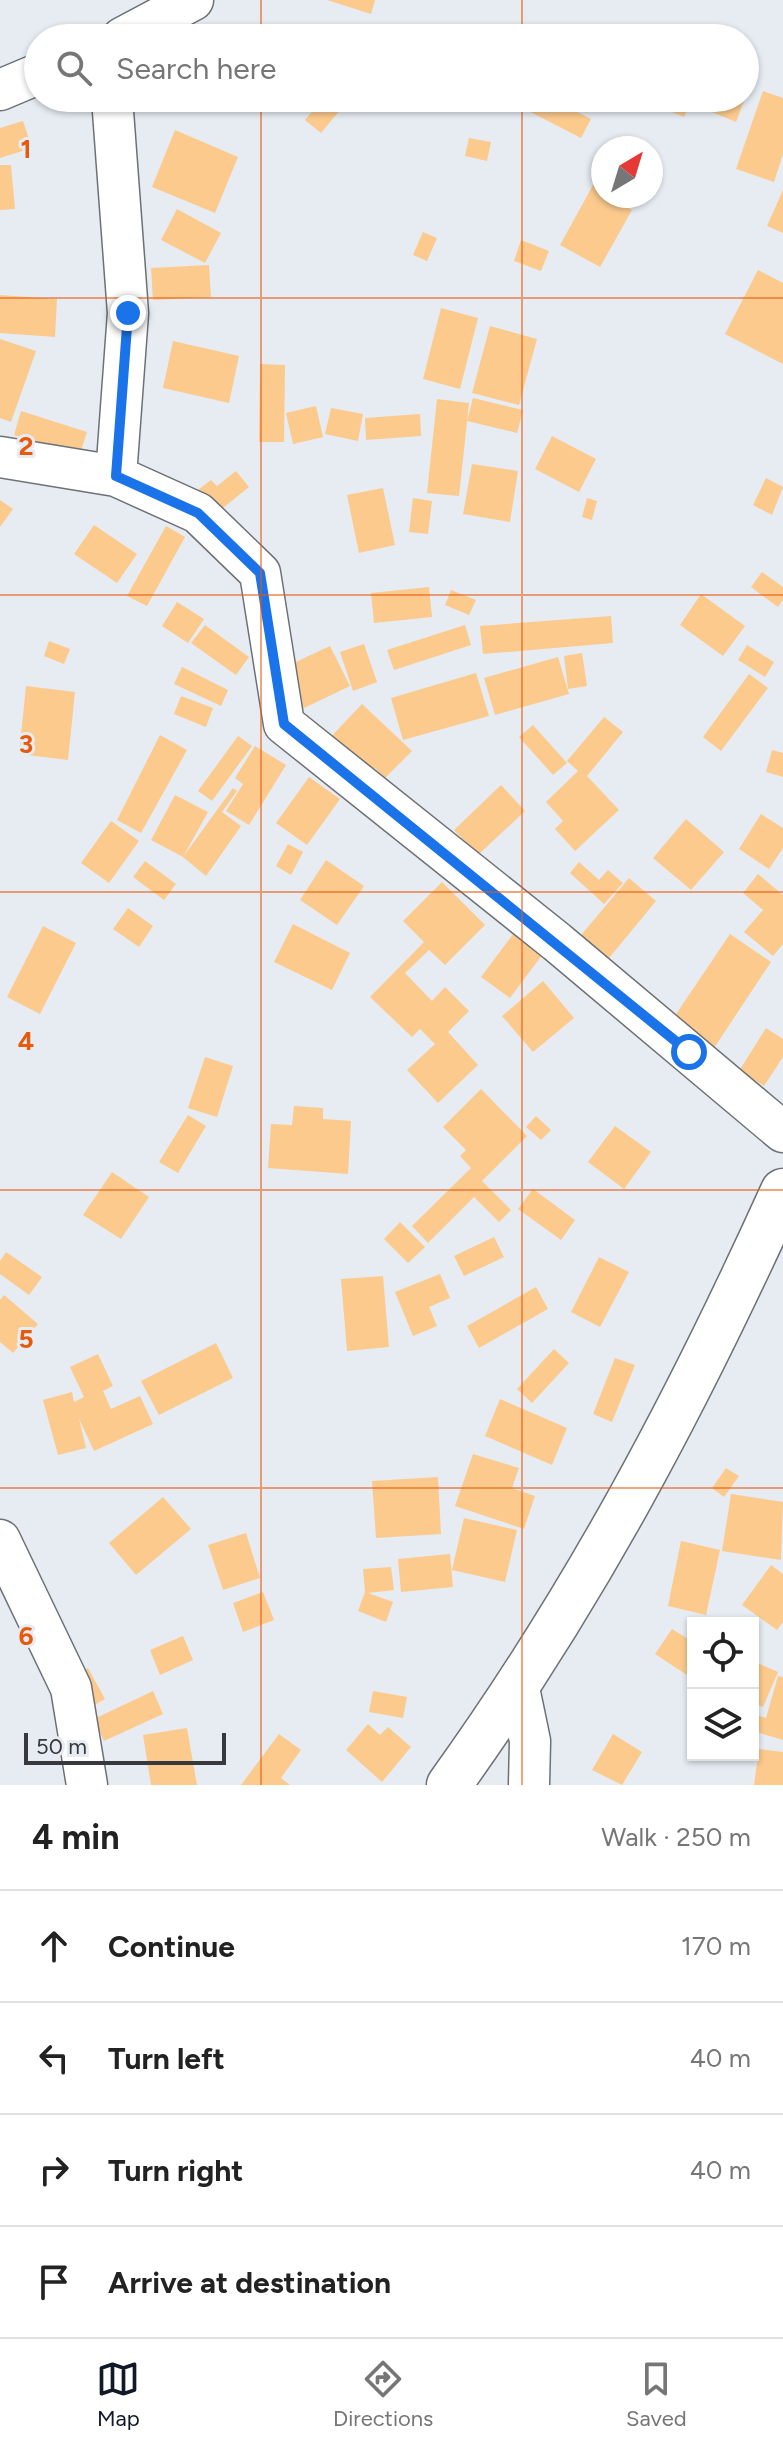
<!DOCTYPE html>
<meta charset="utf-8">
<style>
:root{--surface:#fff;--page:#f2f2f2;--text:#222;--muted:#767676;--line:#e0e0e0;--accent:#111827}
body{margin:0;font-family:Figtree,sans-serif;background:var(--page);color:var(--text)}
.controls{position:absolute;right:24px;bottom:24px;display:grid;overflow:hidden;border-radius:0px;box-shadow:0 2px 6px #0004}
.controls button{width:72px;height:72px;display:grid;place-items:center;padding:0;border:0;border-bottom:2px solid var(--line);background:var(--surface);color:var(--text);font:40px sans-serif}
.compass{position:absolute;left:591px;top:136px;width:72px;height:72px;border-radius:50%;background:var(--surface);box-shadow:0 2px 6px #0004;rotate:38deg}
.scale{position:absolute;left:24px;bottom:20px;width:202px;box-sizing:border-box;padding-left:8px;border:4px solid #37393c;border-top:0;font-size:22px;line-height:28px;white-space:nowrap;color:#37393c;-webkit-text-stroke:6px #e6ecf2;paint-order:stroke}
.stop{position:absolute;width:24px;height:24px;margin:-18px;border:6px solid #1a73e8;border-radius:50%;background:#fff}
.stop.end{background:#1a73e8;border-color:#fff;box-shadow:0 2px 8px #0008}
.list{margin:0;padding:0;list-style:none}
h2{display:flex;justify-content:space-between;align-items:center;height:104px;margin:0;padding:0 32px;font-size:34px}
h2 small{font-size:26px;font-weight:400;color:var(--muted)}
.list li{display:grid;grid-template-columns:52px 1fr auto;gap:24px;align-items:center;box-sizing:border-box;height:112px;padding:0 32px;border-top:2px solid var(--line)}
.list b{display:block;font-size:30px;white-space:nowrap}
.list em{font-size:26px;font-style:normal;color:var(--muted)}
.icon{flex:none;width:44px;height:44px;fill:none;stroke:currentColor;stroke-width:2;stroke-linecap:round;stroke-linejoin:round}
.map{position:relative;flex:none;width:783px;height:1785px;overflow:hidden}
.search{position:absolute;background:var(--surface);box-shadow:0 2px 6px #0004;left:24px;right:24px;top:24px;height:88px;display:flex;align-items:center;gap:20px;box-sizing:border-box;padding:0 28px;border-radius:44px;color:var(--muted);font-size:30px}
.sheet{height:552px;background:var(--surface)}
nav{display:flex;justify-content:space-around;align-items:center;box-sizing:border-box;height:112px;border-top:2px solid var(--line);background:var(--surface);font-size:22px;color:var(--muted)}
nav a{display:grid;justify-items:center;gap:4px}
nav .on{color:var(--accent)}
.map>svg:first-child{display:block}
</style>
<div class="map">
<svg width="783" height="1785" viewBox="0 0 783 1785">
<rect width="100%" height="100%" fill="#e6ecf2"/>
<path fill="#fcca8d" d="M327,0H375L371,14Z
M763,91L783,98V154L774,182L736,169Z
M277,98H307L301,110Z
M324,98H350L321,133L305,120Z
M426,98H460L458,107Z
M503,98H550L591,119L581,138Z
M658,98H745L736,122L690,103L684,117L656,105Z
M23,121L32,148L0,158V128Z
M175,130L238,157L215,213L152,187Z
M469,138L491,142L487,161L465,156Z
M0,165H11L15,209L0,210Z
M603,167V196H632L626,207L632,210L600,267L560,245Z
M783,190V233L767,226Z
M177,209L221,233L205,263L161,240Z
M423,232L437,238L427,261L413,255Z
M521,240L549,251L541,271L514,261Z
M209,265L211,297L153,300L151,268Z
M758,270L783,283V364L725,334Z
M0,295L57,299L55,337L0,333Z
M441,308L478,318L460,389L423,379Z
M490,326L537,339L519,405L472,393Z
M0,339L36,351L11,422L0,418Z
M173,341L239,356L229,403L163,388Z
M260,364L285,365L284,442H259Z
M473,398L523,410L517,433L467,421Z
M437,399L469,403L459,496L427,493Z
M316,406L323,437L293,444L286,413Z
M331,408L363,414L358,441L325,434Z
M21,411L87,432L79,457L14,435Z
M420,414L421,436L366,440L365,418Z
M552,436L596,459L579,492L535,469Z
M472,464L518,471L510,522L463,514Z
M236,471L249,487L213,516L194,493L211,480L217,486Z
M766,478L783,487L772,515L753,505Z
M383,488L395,545L359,553L347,495Z
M413,498L432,501L428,534L409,532Z
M587,498L597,501L592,520L582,517Z
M0,500L13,509L0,527Z
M94,525L137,554L117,583L74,554Z
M166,526L185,537L147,606L127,596Z
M762,572L783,587V600L778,607L751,587Z
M429,587L432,617L374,623L371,593Z
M451,590L476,600L469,615L445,605Z
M701,594L745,626L723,656L680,625Z
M177,602L204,619L188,643L162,626Z
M611,616L613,643L483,654L480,626Z
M205,625L249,657L236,675L191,643Z
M465,625L471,645L394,670L387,650Z
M49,641L70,649L64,664L44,656Z
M364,644L377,682L353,691L340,652Z
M747,645L774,662L765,677L738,660Z
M330,646L350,686L302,709L283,668Z
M582,653L587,686L568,689L564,656Z
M558,657L569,694L495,715L484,678Z
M182,667L228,690L221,706L174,684Z
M476,673L489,716L403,740L391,698Z
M749,674L768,688L721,751L703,737Z
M26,686L75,692L68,760L19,754Z
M181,696L213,708L206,727L174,714Z
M362,704L412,751L385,778L375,768L364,780L325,743Z
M604,717L623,732L587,776L619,810L575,851L555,829L563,821L546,802L578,771L567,761Z
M533,725L567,763L553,775L519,737Z
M160,735L187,750L141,833L117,820Z
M238,736L252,746L212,801L198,791Z
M255,746L286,765L249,825L226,811L243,784L235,778Z
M772,750L783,753V777L766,772Z
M309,777L340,799L307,845L276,823Z
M501,785L525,811L478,855L454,830Z
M233,788L237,791L222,812L241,826L206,876L183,857L151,840L175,795L208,812L183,857Z
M761,814L783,828V848L769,869L739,849Z
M686,819L724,852L691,890L653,858Z
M111,821L139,841L109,883L81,863Z
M288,844L303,852L291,875L276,866Z
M326,860L364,886L337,925L300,900Z
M145,861L176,884L164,900L133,877Z
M579,862L599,880L608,870L623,883L604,904L570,873Z
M758,874L783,895V944L773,956L744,932L763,910L743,893Z
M629,878L656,901L605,963L577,940Z
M442,882L485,925L445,965L429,950L405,973L432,1001L445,987L469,1011L448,1032L478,1065L438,1103L407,1070L435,1044L420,1029L412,1037L370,997L424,942L403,921Z
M128,908L153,926L139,947L113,929Z
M293,924L350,953L332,990L274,962Z
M520,925L548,947L510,998L481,977Z
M43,926L76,943L40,1014L7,997Z
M730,934L771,962L714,1048L672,1020Z
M543,981L574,1018L533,1052L502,1016Z
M766,1028L783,1039V1057L764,1086L739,1071Z
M205,1057L233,1066L217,1117L188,1108Z
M481,1089L527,1136L482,1181L511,1210L499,1222L474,1197L428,1243L412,1226L471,1168L460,1156L466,1150L443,1127Z
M294,1106L323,1108V1119L351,1121L348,1174L268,1168L271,1124L292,1125Z
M188,1115L206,1126L178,1173L159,1162Z
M536,1116L551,1130L541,1140L526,1127Z
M615,1126L651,1152L624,1189L588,1162Z
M112,1172L149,1197L121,1239L83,1215Z
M533,1189L575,1220L561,1240L518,1209Z
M400,1222L425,1247L408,1263L384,1239Z
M494,1237L504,1257L464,1276L454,1256Z
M6,1252L42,1277L29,1295L0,1274V1261Z
M599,1257L629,1272L600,1327L571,1312Z
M440,1274L450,1298L429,1307L437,1326L413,1336L395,1292Z
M383,1276L389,1347L347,1351L341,1279Z
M536,1287L548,1309L479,1348L467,1326Z
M4,1295L38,1324L13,1353L0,1342V1300Z
M216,1343L233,1378L159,1415L141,1381Z
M554,1349L569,1363L532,1403L517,1389Z
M98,1354L113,1386L103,1391L111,1409L140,1396L153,1424L94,1451L79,1419L86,1448L58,1455L43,1400L72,1392L74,1402L84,1397L70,1367Z
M615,1358L635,1365L612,1422L593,1414Z
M500,1399L567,1428L552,1465L485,1436Z
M473,1454L519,1468L512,1488L535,1496L524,1529L455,1506Z
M726,1468L739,1476L724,1497L712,1488Z
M438,1477L441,1534L376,1538L372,1481Z
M731,1494L783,1502L781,1560L722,1551Z
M163,1497L191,1529L136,1575L109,1543Z
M464,1518L517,1530L505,1582L452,1570Z
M246,1533L260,1578L223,1590L208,1545Z
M681,1541L720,1550L706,1615L668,1606Z
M450,1554L453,1587L401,1592L398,1559Z
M771,1565L783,1574V1622L777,1630L742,1605Z
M391,1567L394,1590L368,1593L393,1602L386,1622L358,1611L365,1592L363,1569Z
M263,1592L274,1620L243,1632L233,1603Z
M672,1629L693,1642V1679L655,1654Z
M183,1636L193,1660L160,1675L150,1650Z
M753,1661L778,1672L763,1707L753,1703Z
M88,1668L105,1699L82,1712L65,1681Z
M778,1676L783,1677V1740L753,1731V1714L766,1718Z
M153,1691L163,1714L104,1741L94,1719Z
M373,1691L407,1697L403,1718L369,1712Z
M368,1724L380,1735L388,1727L411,1747L382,1782L346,1750Z
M187,1728L197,1785H151L143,1735Z
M279,1734L301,1750L281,1778L290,1785H241Z
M613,1734L642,1752L622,1785L592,1770Z
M759,1749L783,1752V1785H754Z"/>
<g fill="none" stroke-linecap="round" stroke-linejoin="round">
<defs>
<path id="minor" d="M122,38L193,0
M0,90L38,74
M112,98L128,313L116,476
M0,457L116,476L198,513L260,573L284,724L557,942L783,1132
M0,1540L71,1688L87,1785
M519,1688L530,1741L529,1785"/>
<path id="major" d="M449,1785C585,1596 687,1403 783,1191"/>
</defs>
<use href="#minor" stroke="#6c7176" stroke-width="43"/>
<use href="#major" stroke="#6c7176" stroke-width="47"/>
<use href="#minor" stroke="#fff" stroke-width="40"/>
<use href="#major" stroke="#fff" stroke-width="44"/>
</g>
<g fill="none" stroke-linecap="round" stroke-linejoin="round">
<path stroke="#1a73e8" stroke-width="10" d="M128,313L116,476L198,513L260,573L284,724L689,1052"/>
</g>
<path fill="none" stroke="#e8590c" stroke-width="2" stroke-opacity="0.55" d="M261,0V38M522,0V38M261,98V1785M522,98V1785M0,298H783M0,595H783M0,892H783M0,1190H783M0,1488H783"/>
<g font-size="26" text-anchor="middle" font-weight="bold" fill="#e8590c" stroke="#e6ecf2" stroke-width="6" stroke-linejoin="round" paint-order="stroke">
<text x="26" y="158">1</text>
<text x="26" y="455">2</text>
<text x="26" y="753">3</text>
<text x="26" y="1050">4</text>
<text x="26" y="1348">5</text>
<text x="26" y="1645">6</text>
</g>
</svg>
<div class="controls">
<button><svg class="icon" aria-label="locate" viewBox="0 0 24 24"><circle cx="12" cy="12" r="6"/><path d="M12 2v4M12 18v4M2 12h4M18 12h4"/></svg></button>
<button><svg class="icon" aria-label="layers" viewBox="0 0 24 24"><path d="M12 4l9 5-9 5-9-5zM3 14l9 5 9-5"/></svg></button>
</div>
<svg class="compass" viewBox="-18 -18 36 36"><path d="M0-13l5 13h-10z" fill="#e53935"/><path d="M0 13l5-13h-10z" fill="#767676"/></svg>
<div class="scale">50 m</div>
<div class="stop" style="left:689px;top:1052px"></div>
<div class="stop end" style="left:128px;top:313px"></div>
<div class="search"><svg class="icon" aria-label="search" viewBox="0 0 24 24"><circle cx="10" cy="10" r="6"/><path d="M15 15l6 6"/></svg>Search here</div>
</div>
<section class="sheet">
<h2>4 min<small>Walk · 250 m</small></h2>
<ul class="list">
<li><svg class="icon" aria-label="ahead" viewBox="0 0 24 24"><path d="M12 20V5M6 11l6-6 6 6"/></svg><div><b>Continue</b></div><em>170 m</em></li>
<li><svg class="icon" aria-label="left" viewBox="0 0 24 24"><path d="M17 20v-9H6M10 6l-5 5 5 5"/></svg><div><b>Turn left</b></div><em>40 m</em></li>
<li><svg class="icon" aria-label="right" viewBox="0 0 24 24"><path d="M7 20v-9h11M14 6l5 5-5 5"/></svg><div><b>Turn right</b></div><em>40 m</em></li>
<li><svg class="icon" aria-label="arrive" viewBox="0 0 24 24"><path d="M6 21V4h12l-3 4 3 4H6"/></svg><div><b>Arrive at destination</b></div></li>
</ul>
</section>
<nav>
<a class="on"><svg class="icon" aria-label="map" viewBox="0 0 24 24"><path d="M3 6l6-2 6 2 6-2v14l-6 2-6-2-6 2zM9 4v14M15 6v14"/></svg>Map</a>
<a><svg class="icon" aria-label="directions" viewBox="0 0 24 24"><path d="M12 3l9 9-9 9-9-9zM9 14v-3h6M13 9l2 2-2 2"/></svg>Directions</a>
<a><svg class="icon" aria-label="saved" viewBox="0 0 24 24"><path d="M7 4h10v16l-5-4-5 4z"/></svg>Saved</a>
</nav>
